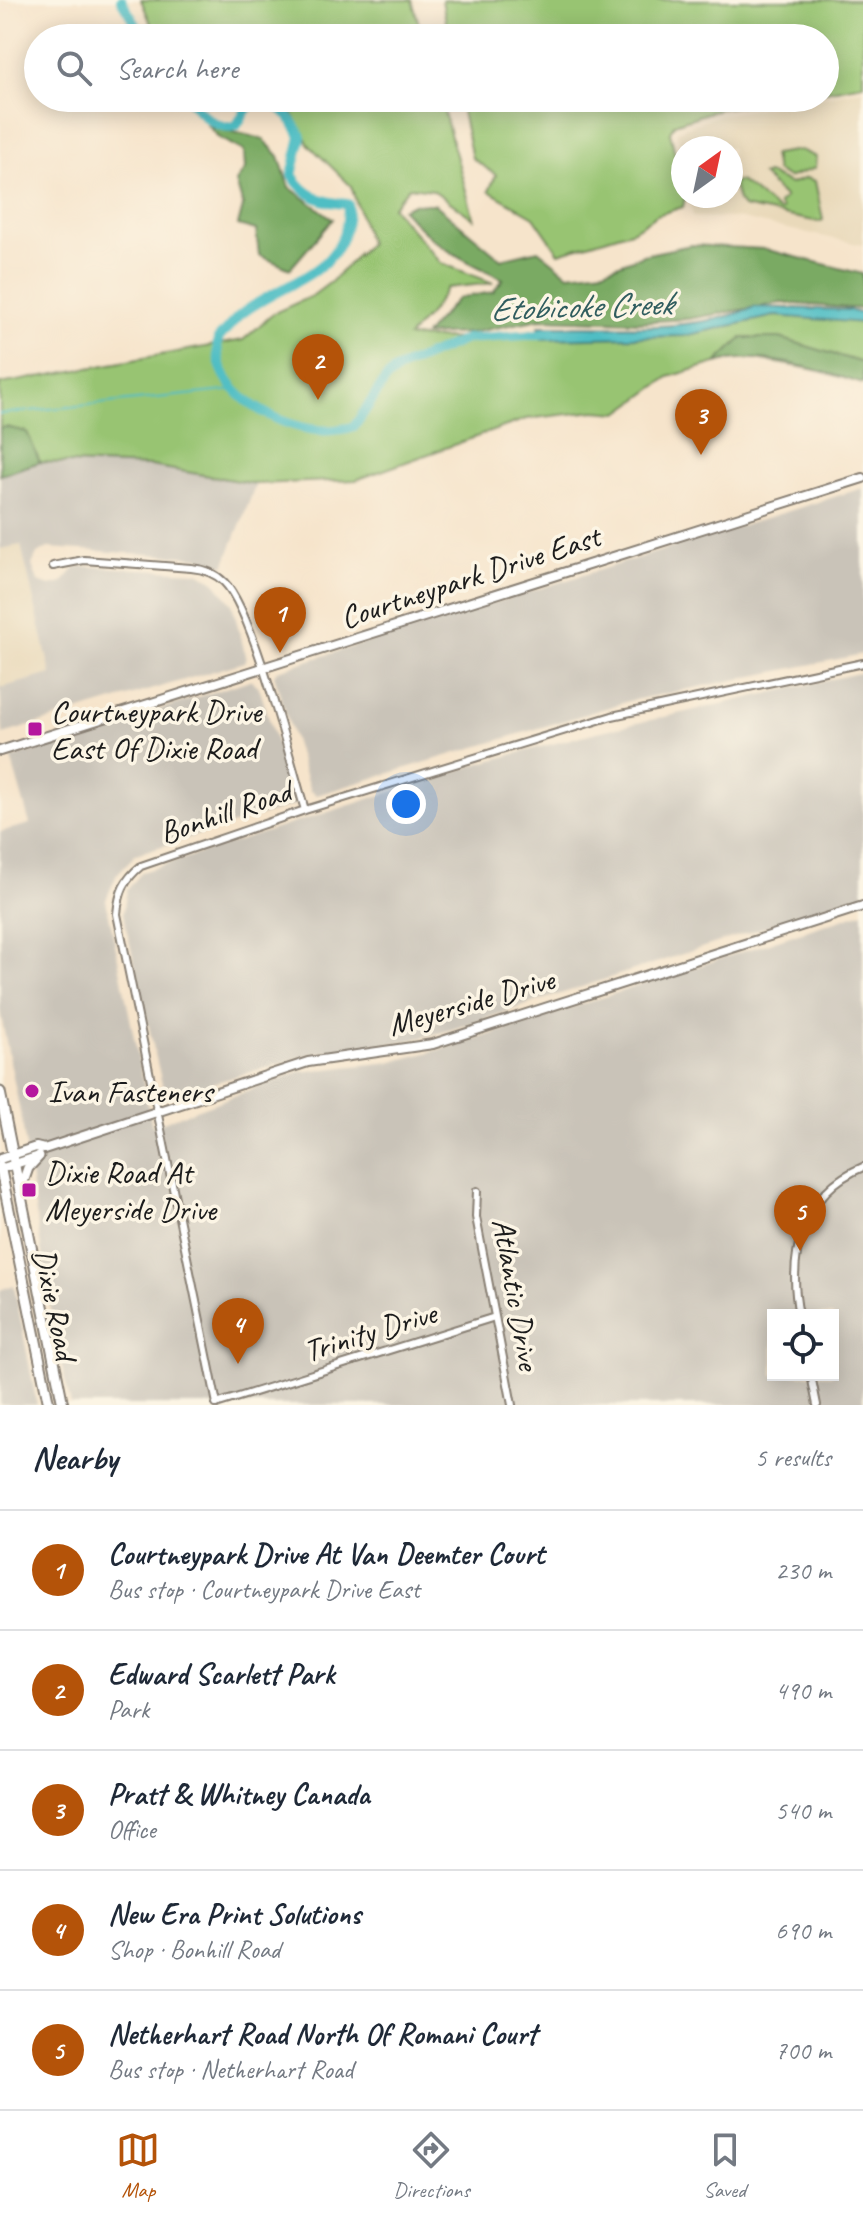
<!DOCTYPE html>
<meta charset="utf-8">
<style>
:root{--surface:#fff;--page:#f6f6f7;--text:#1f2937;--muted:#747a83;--line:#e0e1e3;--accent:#b45309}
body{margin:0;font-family:Caveat,sans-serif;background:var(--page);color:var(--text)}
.controls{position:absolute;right:24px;bottom:24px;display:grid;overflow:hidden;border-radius:0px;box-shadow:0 4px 20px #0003}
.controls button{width:72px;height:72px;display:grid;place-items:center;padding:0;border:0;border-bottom:2px solid var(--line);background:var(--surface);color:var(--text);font:40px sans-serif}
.compass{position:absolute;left:671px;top:136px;width:72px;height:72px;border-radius:50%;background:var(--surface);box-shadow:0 4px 20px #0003;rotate:33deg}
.you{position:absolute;left:406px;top:804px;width:28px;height:28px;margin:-20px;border:6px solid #fff;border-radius:50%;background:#1a73e8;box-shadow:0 0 0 12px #1a73e833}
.badge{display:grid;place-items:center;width:52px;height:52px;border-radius:50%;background:var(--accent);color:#fff;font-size:26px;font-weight:700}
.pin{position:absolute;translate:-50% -66px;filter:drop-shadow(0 2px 4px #0008)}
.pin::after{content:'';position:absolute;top:42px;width:28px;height:24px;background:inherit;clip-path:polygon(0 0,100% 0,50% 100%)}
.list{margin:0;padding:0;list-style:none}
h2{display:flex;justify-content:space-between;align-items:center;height:104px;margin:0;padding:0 32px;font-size:34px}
h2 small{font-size:26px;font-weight:400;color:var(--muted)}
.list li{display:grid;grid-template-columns:52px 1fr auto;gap:24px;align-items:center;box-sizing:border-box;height:120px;padding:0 32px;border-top:2px solid var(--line)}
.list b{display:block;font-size:30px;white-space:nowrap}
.list p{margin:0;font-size:26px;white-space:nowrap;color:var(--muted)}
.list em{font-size:26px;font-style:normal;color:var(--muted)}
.icon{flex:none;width:44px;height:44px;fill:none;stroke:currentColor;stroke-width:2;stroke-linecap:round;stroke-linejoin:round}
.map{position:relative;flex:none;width:863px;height:1405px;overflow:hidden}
.search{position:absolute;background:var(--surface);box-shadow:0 4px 20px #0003;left:24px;right:24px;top:24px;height:88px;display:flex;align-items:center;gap:20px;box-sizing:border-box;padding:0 28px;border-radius:44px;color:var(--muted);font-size:30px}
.sheet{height:704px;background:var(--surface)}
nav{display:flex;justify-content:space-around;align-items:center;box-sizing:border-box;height:112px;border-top:2px solid var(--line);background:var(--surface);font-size:22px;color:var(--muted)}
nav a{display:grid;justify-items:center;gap:4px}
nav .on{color:var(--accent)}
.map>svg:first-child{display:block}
</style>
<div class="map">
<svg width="863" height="1405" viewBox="0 0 863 1405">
<rect width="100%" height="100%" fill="#fcf5e5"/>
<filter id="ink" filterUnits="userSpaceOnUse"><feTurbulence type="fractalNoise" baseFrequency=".0125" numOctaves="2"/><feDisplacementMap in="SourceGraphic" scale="16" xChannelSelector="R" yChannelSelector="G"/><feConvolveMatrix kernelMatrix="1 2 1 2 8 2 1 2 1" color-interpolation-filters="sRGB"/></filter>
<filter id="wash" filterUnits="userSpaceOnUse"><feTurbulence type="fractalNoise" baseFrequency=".006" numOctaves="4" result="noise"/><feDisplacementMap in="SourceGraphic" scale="32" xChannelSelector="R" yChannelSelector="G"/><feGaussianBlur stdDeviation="1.8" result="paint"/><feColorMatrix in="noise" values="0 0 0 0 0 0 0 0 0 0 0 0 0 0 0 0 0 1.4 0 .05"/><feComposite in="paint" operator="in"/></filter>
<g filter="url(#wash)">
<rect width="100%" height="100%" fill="#f6e4cb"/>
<path fill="#e9d9ba" d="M863,89V245L737,218L693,217L689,196H731V148H683V164L677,131L717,116Z
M21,545L51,674L0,688V549Z"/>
<path fill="#c9c3b8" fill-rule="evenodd" d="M40,462L151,466L256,484L224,566L196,557L48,548L37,554L32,565L38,582L50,586L62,583L75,568L81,566L197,572L212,579L232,604L246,657L244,662L3,734L0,688L51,674L21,545L0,549V475Z
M863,488V654L629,701L317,795L310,791L274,675L278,670Z
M863,672V895L447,1031L407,1041L312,1054L169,1096L164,1093L123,913L127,890L142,872L481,763L593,733Z
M250,680L259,687L296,805L136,854L117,874L106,900L152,1126L299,1072L391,1062L461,1044L863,912V1405H71L55,1338L22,1122L0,1011V832L30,824L11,758ZM773,1315H833V1375H773Z
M14,1285L37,1405H0V1290Z"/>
<path fill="#98c472" stroke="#5a7047" stroke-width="2" d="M141,0H412L423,38H157Z
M442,0H863V84L825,91V38H449Z
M211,98H440L474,219L433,190L409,187L392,207L441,263L493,283L447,288L431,312L408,337L466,339L516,333H672L759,314L863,319V384L822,371L739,356L669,377L619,413L595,411L526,419L356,480L256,484L151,466L40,462L0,475V384L243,340L274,313L312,296L332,281L369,243L351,186L309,145L292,112L263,99L217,102Z
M459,98H784L719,109L674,124L670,132L685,198L683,207L657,215L634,230L559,253L534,217L489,191L496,175L472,158Z
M800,150L816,157L815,168L788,178L776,171L773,154Z
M769,174L790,184L806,178L815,181L823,220L819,222L743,207L738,201L733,182L740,181L779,211L782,209L778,204L785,198L762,175Z"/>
<path fill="#7aaa64" stroke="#4b6340" stroke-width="2" d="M208,126L263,139L279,156L289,187L333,219L290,269L259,255L256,230L238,225L243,206L236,182L245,169L244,151L219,138Z
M414,204H435L501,259L538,250L568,274L604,270L643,255L691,245L764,249L863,274V309L781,303L688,319L639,322L540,319L470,333L425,335L458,298L493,292L503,279C457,256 437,249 402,209Z
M742,338H780L863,363V384C818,370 762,350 716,363Z
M6,427L27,432L40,462L0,475V428Z"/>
<path fill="#4fbec4" stroke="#366d70" stroke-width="2" d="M755,307L849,310L863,314V323L775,316L684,336L542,339L539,326C612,325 688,334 755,307Z"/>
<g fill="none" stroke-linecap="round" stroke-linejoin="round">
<path stroke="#4fbec4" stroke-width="2" d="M0,414L235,390"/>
<path stroke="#4fbec4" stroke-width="10" d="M121,0L144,38
M188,98C199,112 216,131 236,126C241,120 245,109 251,105C271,91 296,121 301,137L292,175C306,197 324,203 348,204C349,274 288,279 244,312C234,319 227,330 218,339C211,391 273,425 317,430C329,432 342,429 354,427L386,379L397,369L466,339L554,333"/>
</g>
</g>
<g filter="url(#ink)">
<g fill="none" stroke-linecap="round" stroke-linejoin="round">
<defs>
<path id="minor" d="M53,566L84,560L191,568C203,569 215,573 224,582C253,610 291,764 305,810
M477,1191L476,1217L512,1405
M799,1315C787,1256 802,1192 863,1167
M811,1375L817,1405
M216,1404L495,1317
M217,1404L117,914C119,892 124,880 141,866L305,810L612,716L863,663"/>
<path id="tertiary" d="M0,751L863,478
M0,1159L36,1147L44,1149L308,1062L433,1044L863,906
M0,1169L39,1156"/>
<path id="secondary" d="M0,1092L63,1405
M0,1166L49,1405
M21,1188L28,1168L39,1156"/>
</defs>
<use href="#minor" stroke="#898074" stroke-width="10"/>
<use href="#tertiary" stroke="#898074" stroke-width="12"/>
<use href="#secondary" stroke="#898074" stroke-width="13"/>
<use href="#minor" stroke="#fff" stroke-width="6"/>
<use href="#tertiary" stroke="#fff" stroke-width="8"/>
<use href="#secondary" stroke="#fff" stroke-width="9"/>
</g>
</g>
<g fill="#b5179e" stroke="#fcf5e5" stroke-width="3">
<rect x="27" y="721" width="16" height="16" rx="4"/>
<circle cx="32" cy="1091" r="8"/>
<rect x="21" y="1182" width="16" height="16" rx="4"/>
</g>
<g text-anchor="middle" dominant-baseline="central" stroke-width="7" stroke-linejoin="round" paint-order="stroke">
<g font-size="32" fill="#1c1c1c" stroke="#fcf5e5">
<text transform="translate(470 577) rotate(-18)">Courtneypark Drive East</text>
<text transform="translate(225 812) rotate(-19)">Bonhill Road</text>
<text transform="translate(471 1002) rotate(-16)">Meyerside Drive</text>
<text transform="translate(516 1294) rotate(80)">Atlantic Drive</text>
<text transform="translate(55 1304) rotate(78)">Dixie Road</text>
<text transform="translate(370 1332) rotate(-17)">Trinity Drive</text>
</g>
<g font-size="32" fill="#1c1c1c" stroke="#fcf5e5" text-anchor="start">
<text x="51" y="711">Courtneypark Drive<tspan x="51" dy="37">East Of Dixie Road</tspan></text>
<text x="48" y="1091">Ivan Fasteners</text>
<text x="45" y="1172">Dixie Road At<tspan x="45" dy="37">Meyerside Drive</tspan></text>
</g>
<g font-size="34" font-style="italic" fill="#305d5f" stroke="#fcf5e5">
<text transform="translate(581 306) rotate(-2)">Etobicoke Creek</text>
</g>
</g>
</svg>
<div class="controls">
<button><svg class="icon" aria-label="locate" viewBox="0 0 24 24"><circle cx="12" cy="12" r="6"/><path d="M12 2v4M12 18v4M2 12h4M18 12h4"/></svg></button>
</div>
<svg class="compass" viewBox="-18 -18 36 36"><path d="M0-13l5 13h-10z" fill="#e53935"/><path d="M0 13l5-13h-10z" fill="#747a83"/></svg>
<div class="you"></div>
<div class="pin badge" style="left:280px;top:653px">1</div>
<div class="pin badge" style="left:318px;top:400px">2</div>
<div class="pin badge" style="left:701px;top:455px">3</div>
<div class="pin badge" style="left:238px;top:1364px">4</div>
<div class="pin badge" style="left:800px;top:1251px">5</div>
<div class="search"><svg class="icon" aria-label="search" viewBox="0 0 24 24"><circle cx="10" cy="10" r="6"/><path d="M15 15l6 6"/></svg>Search here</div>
</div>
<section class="sheet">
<h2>Nearby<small>5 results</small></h2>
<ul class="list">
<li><span class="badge">1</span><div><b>Courtneypark Drive At Van Deemter Court</b><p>Bus stop · Courtneypark Drive East</p></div><em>230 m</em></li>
<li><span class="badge">2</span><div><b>Edward Scarlett Park</b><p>Park</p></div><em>490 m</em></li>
<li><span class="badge">3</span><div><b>Pratt &amp; Whitney Canada</b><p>Office</p></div><em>540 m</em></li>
<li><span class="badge">4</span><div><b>New Era Print Solutions</b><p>Shop · Bonhill Road</p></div><em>690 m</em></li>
<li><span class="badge">5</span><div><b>Netherhart Road North Of Romani Court</b><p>Bus stop · Netherhart Road</p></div><em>700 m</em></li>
</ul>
</section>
<nav>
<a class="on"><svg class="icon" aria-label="map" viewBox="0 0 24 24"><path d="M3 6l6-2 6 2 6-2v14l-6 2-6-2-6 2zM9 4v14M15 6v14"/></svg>Map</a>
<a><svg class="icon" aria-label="directions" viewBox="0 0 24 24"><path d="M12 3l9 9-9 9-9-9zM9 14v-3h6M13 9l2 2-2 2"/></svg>Directions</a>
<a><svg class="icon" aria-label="saved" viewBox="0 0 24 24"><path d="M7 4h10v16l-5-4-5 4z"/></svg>Saved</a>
</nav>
